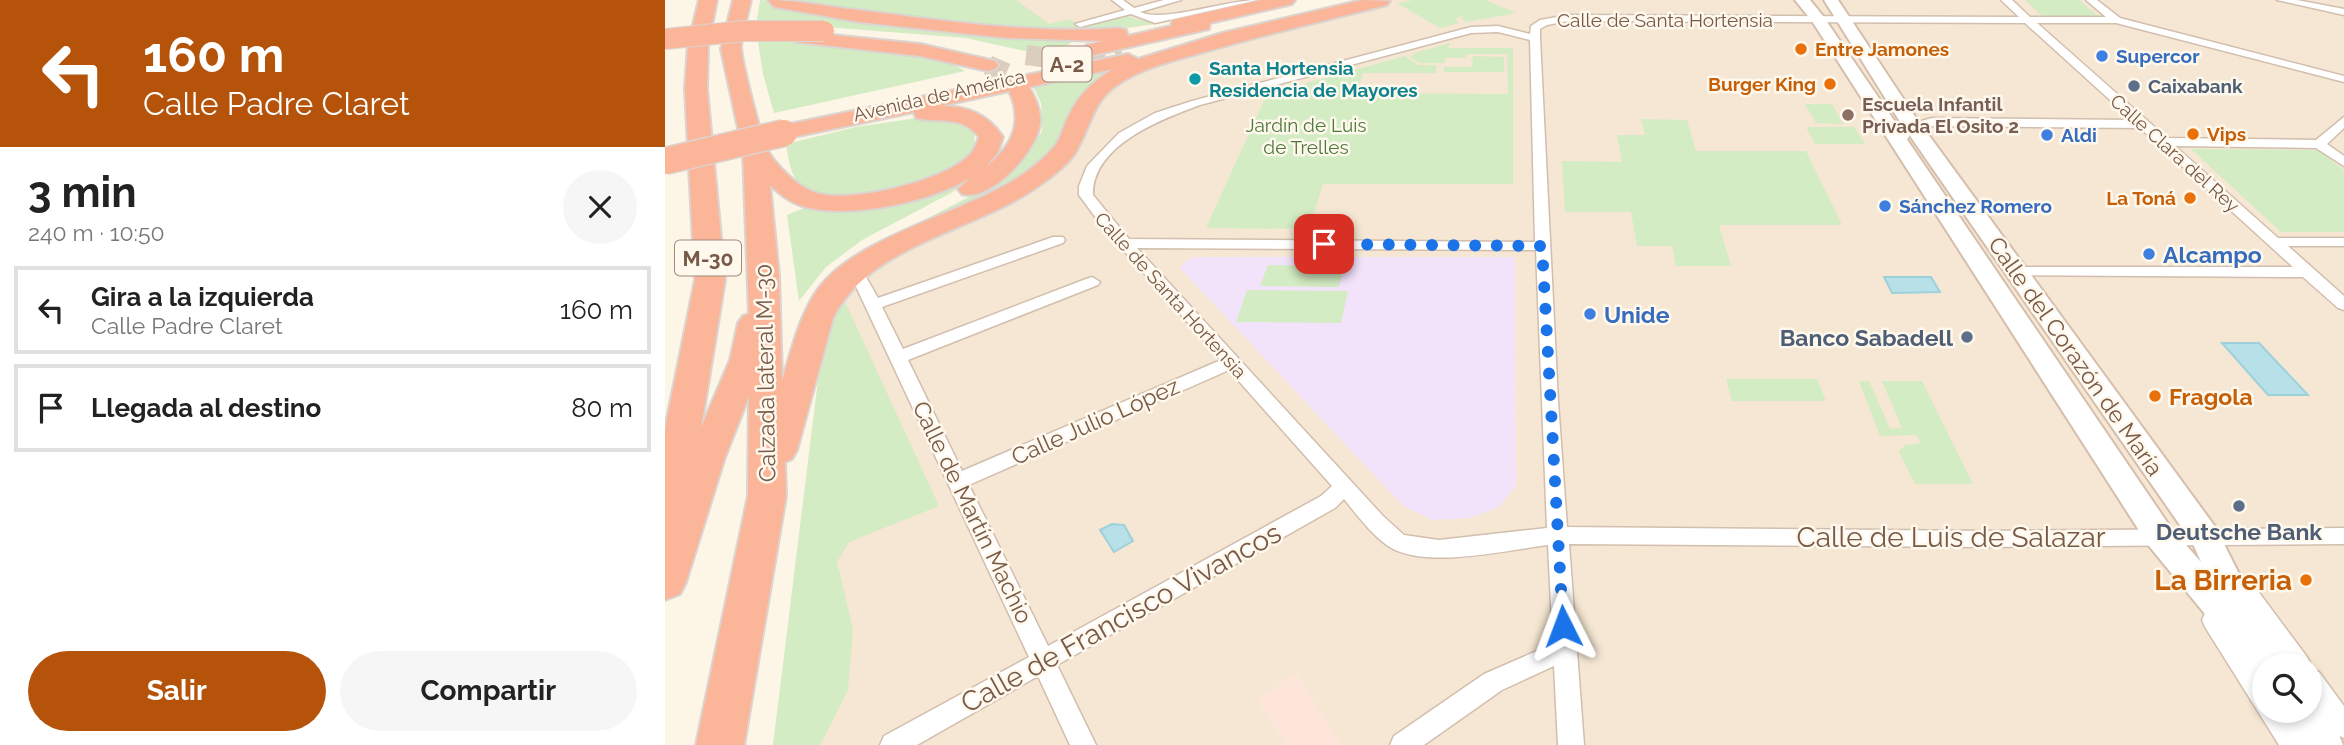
<!DOCTYPE html>
<html lang="es">
<head>
<meta charset="utf-8">
<style>
  :root { --surface:#fff; --page:#f6f6f6; --text:#222; --muted:#767676; --line:#e0e0e0; --accent:#b45309 }
  body { margin:0; font-family:Raleway,sans-serif; background:var(--page); color:var(--text); height:100vh; display:flex; flex-direction:column; font-size:26px; white-space:nowrap }
  * { box-sizing:border-box; margin:0 }
  p { font-size:23px; color:var(--muted) }
  .icon { flex:none; width:38px; height:38px; fill:none; stroke:currentColor; stroke-width:2; stroke-linecap:round; stroke-linejoin:round }
  .map { position:relative; flex:1; overflow:hidden }
  .details { display:flex; flex-direction:column; background:var(--surface); width:665px }
  .details>* { flex:none }
  .hud { background:#b45309; color:#fff; overflow:hidden }
  .controls { position:absolute; left:1587px; top:653px; display:grid; gap:14px }
  .controls a { display:grid; place-items:center; width:70px; height:70px; border-radius:50%; background:var(--surface); box-shadow:0 4px 10px #0003; font-size:35px }
  .pin { position:absolute; display:grid; place-items:center; width:60px; height:60px; color:#fff; margin:-30px; border-radius:14px; box-shadow:0 4px 10px #0006 }
  .me { position:absolute; width:77px; margin:-38px; rotate:357deg; stroke-linejoin:round; filter:drop-shadow(0 0 5px #0008) }
  .turn { display:flex; align-items:center; gap:24px; height:147px; padding:0 28px; font-size:32px }
  .turn .icon { width:91px; height:91px; stroke-width:2.5 }
  .turn b { display:block; font-size:49px; line-height:60px }
  .round { display:grid; place-items:center; flex:none; width:74px; height:74px; border-radius:37px; background:var(--page) }
  .summary { display:flex; align-items:center; justify-content:space-between; height:119px; padding:0 28px }
  h1 { font-size:42px; font-weight:700; line-height:52px }
  .primary-button { display:flex; gap:14px; margin-top:auto; padding:14px 28px }
  .primary-button a { flex:1; height:80px; border-radius:42px; background:var(--accent); color:#fff; font-size:28px; font-weight:700; line-height:80px; text-align:center }
  .primary-button a+a { background:var(--page); color:var(--text) }
  ul { padding:0; list-style:none }
  li { display:flex; align-items:center; gap:21px; height:88px; margin:0 14px 10px; padding:0 14px; border:4px solid var(--line); border-radius:0px }
  li div { flex:1 }
  li b { display:block; font-size:26px }
  li em { font-style:normal }
  main { display:flex; flex:1; min-height:0 }
  .map>svg:first-child { display:block }
</style>
</head>
<body>
<main>
<section class="details">
<div class="hud">
<div class="turn"><svg class="icon" aria-label="left" viewBox="0 0 24 24"><path d="M17 20v-9H6M10 6l-5 5 5 5"/></svg><div><b>160 m</b>Calle Padre Claret</div></div>
</div>
<div class="summary"><div><h1>3 min</h1><p>240 m · 10:50</p></div><a class="round"><svg class="icon" aria-label="close" viewBox="0 0 24 24"><path d="M6 6l12 12M18 6L6 18"/></svg></a></div>
<ul>
<li><svg class="icon" aria-label="left" viewBox="0 0 24 24"><path d="M17 20v-9H6M10 6l-5 5 5 5"/></svg><div><b>Gira a la izquierda</b><p>Calle Padre Claret</p></div><em>160 m</em></li>
<li><svg class="icon" aria-label="arrive" viewBox="0 0 24 24"><path d="M6 21V4h12l-3 4 3 4H6"/></svg><div><b>Llegada al destino</b></div><em>80 m</em></li>
</ul>
<div class="primary-button"><a>Salir</a><a>Compartir</a></div>
</section>
<div class="map">
<svg width="1679" height="745" viewBox="0 0 1679 745">
  <rect width="100%" height="100%" fill="#fdf5e5"/>
  <g fill="#f5e7d3" fill-rule="evenodd">
    <polygon points="127,0 602,0 498,23 435,32 152,6"/>
    <path d="M712 0H1679V745H108L173 302 207 267 308 218 439 93 479 67 657 19ZM1600 665H1645V710H1600Z"/>
  </g>
  <polygon fill="#fee5d9" points="631,673 677,745 621,745 592,699"/>
  <polygon fill="#f2e2fa" points="528,257 850,257 851,486 834,507 805,518 767,520 738,506 514,267"/>
  <g fill="#d3ecc3">
    <path d="M95 0C104 0 104 2 112 6 125 13 145 14 159 17L408 41 399 48 374 54 301 38 148 26H91Z"/>
    <polygon points="127,0 351,0 384,24 405,19 414,26 461,15 470,19 498,23 412,34 247,18 152,6"/>
    <polygon points="749,0 820,0 851,13 802,22 796,19 801,15 789,19 794,23 775,28 732,3"/>
    <polygon points="1360,0 1414,0 1433,16 1377,16"/>
    <polygon points="117,40 195,44 276,57 300,71 109,113 98,74 93,41"/>
    <polygon points="785,43 783,48 848,48 848,184 658,184 644,229 541,228 602,94 740,56 753,65 771,65 771,73 698,73 692,93 843,94 842,54 802,54 801,58 780,58 779,63 754,63 746,57 749,54 743,55"/>
    <polygon points="808,56 839,57 839,72 779,72 779,67 807,67"/>
    <polygon points="464,66 371,169 335,193 240,230 321,188 357,160 377,131 376,103 367,84"/>
    <polygon points="1140,104 1167,104 1178,124 1151,123"/>
    <path d="M266 116 289 119 309 130 310 147C297 160 284 171 267 179 241 191 164 205 139 188 125 177 124 161 121 144L191 127Z"/>
    <polygon points="976,119 1022,120 1031,151 1141,151 1177,225 1054,225 1066,266 1011,266 1007,246 972,246 966,212 900,212 897,161 957,162 952,135 980,135"/>
    <polygon points="1141,127 1189,127 1200,144 1150,144"/>
    <polygon points="1526,149 1653,150 1679,170 1679,232 1616,232"/>
    <polygon points="331,159 286,193 197,240 161,267 134,301 122,215 139,208 163,210 302,175"/>
    <polygon points="603,265 679,266 674,287 595,286"/>
    <polygon points="582,290 683,291 676,323 571,322"/>
    <polygon points="173,302 181,304 274,506 184,542 172,562 188,629 183,690 155,745 108,745 156,356"/>
    <polygon points="1061,379 1152,379 1161,401 1067,401"/>
    <polygon points="1194,381 1204,381 1225,429 1237,428 1217,381 1257,381 1308,484 1250,484 1234,452 1240,445 1256,443 1251,435 1215,436"/>
  </g>
  <g fill="#b8e0e8" stroke="#9ed0db" stroke-width="2">
    <polygon points="1219,277 1266,277 1275,292 1227,293"/>
    <polygon points="1557,343 1594,343 1643,395 1603,395"/>
    <polygon points="447,524 459,525 468,541 449,552 435,530"/>
  </g>
  <g fill="none" stroke-linecap="round" stroke-linejoin="round">
    <g stroke="#dccebe" stroke-width="20" stroke-dasharray="20 10" stroke-linecap="butt">
      <polyline points="361,55 408,61 457,56"/>
      <polyline points="323,65 343,74 354,89"/>
    </g>
    <defs>
      <g id="street">
        <path d="M447 0H458L469 8 499 0H516L475 12C497 23 562 0 592 0L490 23 466 14 415 27 410 24 460 10Z"/>
        <path d="M1336 0H1347L1365 17H1441L1421 0H1432L1455 18 1679 76V82L1451 23H1372L1502 138 1651 140 1679 117V128L1662 144 1679 156V166L1651 148 1510 146 1613 238H1679V246H1623L1679 296V310L1673 308 1638 277 1347 275 1344 272 1352 267H1628L1475 128 1267 126 1246 133 1238 146H1230L1229 138 1242 125 1267 118 1467 120 1360 23 903 21 882 25 875 29V38L893 401 902 527 1320 531 1679 528V544L1320 547 904 544 919 745H893L889 666 837 690 759 745H725L729 736 819 674 888 644 883 545C841 550 759 570 723 546 706 534 692 515 679 499L670 508 392 665 431 745H405L373 676 252 745H215L219 736 364 657 188 280 191 277H201L213 298 388 237H398L400 240 398 243 217 307 238 349 421 279 427 277 435 282 433 285 243 360 297 471 556 360 437 226 414 195V186L422 166 454 133 490 113 527 101 806 27 833 26 865 34 866 26 875 20 903 15 1354 17ZM833 32 865 40 870 242 464 239 428 195C427 145 497 119 535 105L806 33ZM472 248 871 250 882 528 774 540 739 535 718 516ZM564 370 667 486 656 496 383 646 304 485Z"/>
        <polygon points="1612,0 1632,0 1679,9 1679,15"/>
        <polygon points="1576,577 1584,579 1642,657 1646,665 1645,667 1620,665 1568,593 1565,586 1568,579"/>
        <polygon points="1548,610 1556,613 1600,678 1600,710 1621,710 1642,745 1614,745 1540,627 1537,620 1540,613"/>
        <polygon points="1645,669 1654,672 1679,706 1679,738 1670,734 1645,700"/>
      </g>
      <g id="secondary">
        <polygon points="1130,0 1145,0 1158,16 1506,528 1536,562 1528,544 1232,117 1159,0 1173,0 1249,115 1551,528 1599,624 1596,630 1617,654 1622,665 1600,665 1600,679 1591,676 1484,546 1147,21"/>
        <polygon points="1645,696 1673,732 1678,745 1637,745 1617,710 1645,710"/>
      </g>
      <g id="highway">
        <path d="M34 0H52L43 45 42 89 60 280 36 428 65 360 73 323 78 316 84 314 78 151 56 49 68 0H86C83 15 77 32 76 47 76 59 97 142 103 151 112 166 130 184 146 191 179 206 273 182 300 159 308 153 311 146 314 137 296 114 275 124 251 118L249 112 133 136 125 134 121 129 125 124 463 54 473 59 557 33 697 0 725 1 722 5C662 20 602 34 543 51 516 59 487 65 462 79 428 97 429 119 412 150 406 162 389 175 378 183 313 232 206 242 168 318L132 450 127 459 120 462 121 496 79 745H31L83 496 84 396 60 457 21 582 15 594 0 600V429L30 280 20 89 23 45ZM448 69C423 85 412 97 400 124 397 132 394 142 388 148 381 157 369 166 360 173 302 214 185 236 149 295 133 321 126 352 117 381L114 276 105 185C115 194 124 202 137 206 182 220 265 202 305 178L293 189 297 194C326 202 372 151 375 123 376 110 370 98 364 87ZM344 91C359 123 347 146 321 167L333 152 338 137C322 114 303 106 275 106Z"/>
        <path d="M103 0C133 0 163 7 193 10 279 21 368 34 454 28L461 30 463 36 506 26 507 20 596 0H630L627 4 545 23 544 29 429 55 422 53 419 49 422 45 438 41 342 38 194 22 115 8 109 7Z"/>
        <polygon points="138,32 255,44 330,61 333,65 330,69 323,71 255,56 131,42 128,38 131,34"/>
      </g>
    </defs>
    <use href="#street" stroke="#d2bead" stroke-width="3"/>
    <use href="#secondary" stroke="#d5beab" stroke-width="4"/>
    <use href="#highway" stroke="#dcd4d0" stroke-width="4"/>
    <use href="#street" fill="#fff" fill-rule="evenodd"/>
    <use href="#secondary" fill="#fff" fill-rule="evenodd"/>
    <use href="#highway" fill="#fbb599" fill-rule="evenodd"/>
    <defs>
      <polyline id="highway-bridge-far1" points="0,39 79,31 159,31"/>
      <polyline id="highway-bridge" points="0,161 119,133"/>
    </defs>
    <use href="#highway-bridge-far1" stroke="#dcd4d0" stroke-width="22" stroke-linecap="butt"/>
    <use href="#highway-bridge" stroke="#dcd4d0" stroke-width="29" stroke-linecap="butt"/>
    <use href="#highway-bridge-far1" stroke="#fbb599" stroke-width="20"/>
    <use href="#highway-bridge" stroke="#fbb599" stroke-width="26"/>
  </g>
  <g fill="none" stroke-linecap="round" stroke-linejoin="round">
    <polyline stroke="#1a73e8" stroke-width="12" stroke-dasharray="0 21.6" points="659,244 877,246 898,626"/>
  </g>
  <g fill="#e8710a" stroke="#fff8ed" stroke-width="2.5">
    <circle cx="1136" cy="49" r="7"/>
    <circle cx="1165" cy="84" r="7"/>
    <circle cx="1528" cy="134" r="7"/>
    <circle cx="1525" cy="198" r="7"/>
    <circle cx="1490" cy="396" r="7"/>
    <circle cx="1641" cy="580" r="7"/>
  </g>
  <g fill="#3f7fe0" stroke="#fff8ed" stroke-width="2.5">
    <circle cx="1437" cy="56" r="7"/>
    <circle cx="1382" cy="135" r="7"/>
    <circle cx="1220" cy="206" r="7"/>
    <circle cx="1484" cy="254" r="7"/>
    <circle cx="925" cy="314" r="7"/>
  </g>
  <circle fill="#0f9aa8" stroke="#fff8ed" stroke-width="2.5" cx="530" cy="79" r="7"/>
  <g fill="#5c6f8a" stroke="#fff8ed" stroke-width="2.5">
    <circle cx="1469" cy="86" r="7"/>
    <circle cx="1302" cy="337" r="7"/>
    <circle cx="1574" cy="506" r="7"/>
  </g>
  <circle fill="#8d6e63" stroke="#fff8ed" stroke-width="2.5" cx="1183" cy="115" r="7"/>
  <g text-anchor="middle" dominant-baseline="central" stroke-width="5" stroke-linejoin="round" paint-order="stroke">
    <g font-size="19" fill="#785a49" stroke="#fff8ed">
      <text x="1000" y="20">Calle de Santa Hortensia</text>
      <text transform="translate(274 95) rotate(-13)">Avenida de América</text>
      <text transform="translate(1510 153) rotate(42)">Calle Clara del Rey</text>
      <text transform="translate(506 295) rotate(48)">Calle de Santa Hortensia</text>
    </g>
    <g font-size="19" font-weight="bold" fill="#c56008" stroke="#fff8ed" text-anchor="start">
      <text x="1150" y="49">Entre Jamones</text>
      <text x="1151" y="84" text-anchor="end">Burger King</text>
      <text x="1542" y="134">Vips</text>
      <text x="1511" y="198" text-anchor="end">La Toná</text>
    </g>
    <g font-size="19" font-weight="bold" fill="#366cbe" stroke="#fff8ed" text-anchor="start">
      <text x="1451" y="56">Supercor</text>
      <text x="1396" y="135">Aldi</text>
      <text x="1234" y="206">Sánchez Romero</text>
    </g>
    <g font-size="19" font-weight="bold" fill="#0d838f" stroke="#fff8ed" text-anchor="start">
      <text x="544" y="68">Santa Hortensia<tspan x="544" dy="22">Residencia de Mayores</tspan></text>
    </g>
    <g font-size="19" font-weight="bold" fill="#4e5e75" stroke="#fff8ed" text-anchor="start">
      <text x="1483" y="86">Caixabank</text>
    </g>
    <g font-size="19" font-weight="bold" fill="#785e54" stroke="#fff8ed" text-anchor="start">
      <text x="1197" y="104">Escuela Infantil<tspan x="1197" dy="22">Privada El Osito 2</tspan></text>
    </g>
    <g font-size="19" fill="#4d793d" stroke="#fff8ed">
      <text x="641" y="125">Jardín de Luis<tspan x="641" dy="22">de Trelles</tspan></text>
    </g>
    <g fill="#fff8ed" stroke="#a0897a" stroke-width="2">
      <rect x="377.5" y="46.5" width="49" height="35" rx="5"/>
      <rect x="10" y="240.5" width="66" height="35" rx="5"/>
    </g>
    <g font-size="21" font-weight="bold" fill="#785a49">
      <text x="402" y="64">A-2</text>
      <text x="43" y="258">M-30</text>
    </g>
    <g font-size="23" font-weight="bold" fill="#366cbe" stroke="#fff8ed" text-anchor="start">
      <text x="1498" y="254">Alcampo</text>
      <text x="939" y="314">Unide</text>
    </g>
    <g font-size="23" font-weight="bold" fill="#4e5e75" stroke="#fff8ed" text-anchor="end">
      <text x="1288" y="337">Banco Sabadell</text>
      <text x="1574" y="531" text-anchor="middle">Deutsche Bank</text>
    </g>
    <g font-size="23" fill="#785a49" stroke="#fff8ed">
      <text transform="translate(1411 356) rotate(55)">Calle del Corazón de María</text>
      <text transform="translate(100 373) rotate(-91)">Calzada lateral M-30</text>
      <text transform="translate(430 421) rotate(-24)">Calle Julio López</text>
      <text transform="translate(308 512) rotate(64)">Calle de Martín Machio</text>
    </g>
    <g font-size="23" font-weight="bold" fill="#c56008" stroke="#fff8ed" text-anchor="start">
      <text x="1504" y="396">Fragola</text>
    </g>
    <g font-size="28" fill="#785a49" stroke="#fff8ed">
      <text x="1286" y="537">Calle de Luis de Salazar</text>
      <text transform="translate(456 618) rotate(-29)">Calle de Francisco Vivancos</text>
    </g>
    <g font-size="28" font-weight="bold" fill="#c56008" stroke="#fff8ed" text-anchor="end">
      <text x="1627" y="580">La Birreria</text>
    </g>
  </g>
</svg>
<div class="controls">
<a><svg class="icon" aria-label="search" viewBox="0 0 24 24"><circle cx="10" cy="10" r="6"/><path d="M15 15l6 6"/></svg></a>
</div>
<div class="pin" style="left:659px;top:244px;background:#d93025"><svg class="icon" aria-label="arrive" viewBox="0 0 24 24"><path d="M6 21V4h12l-3 4 3 4H6"/></svg></div>
<svg class="me" style="left:898px;top:626px" viewBox="-20 -20 40 40"><path d="M0-17L14 15 0 8-14 15z" fill="#1a73e8" stroke="#fff" stroke-width="4"/></svg>
</div>
</main>
</body>
</html>
